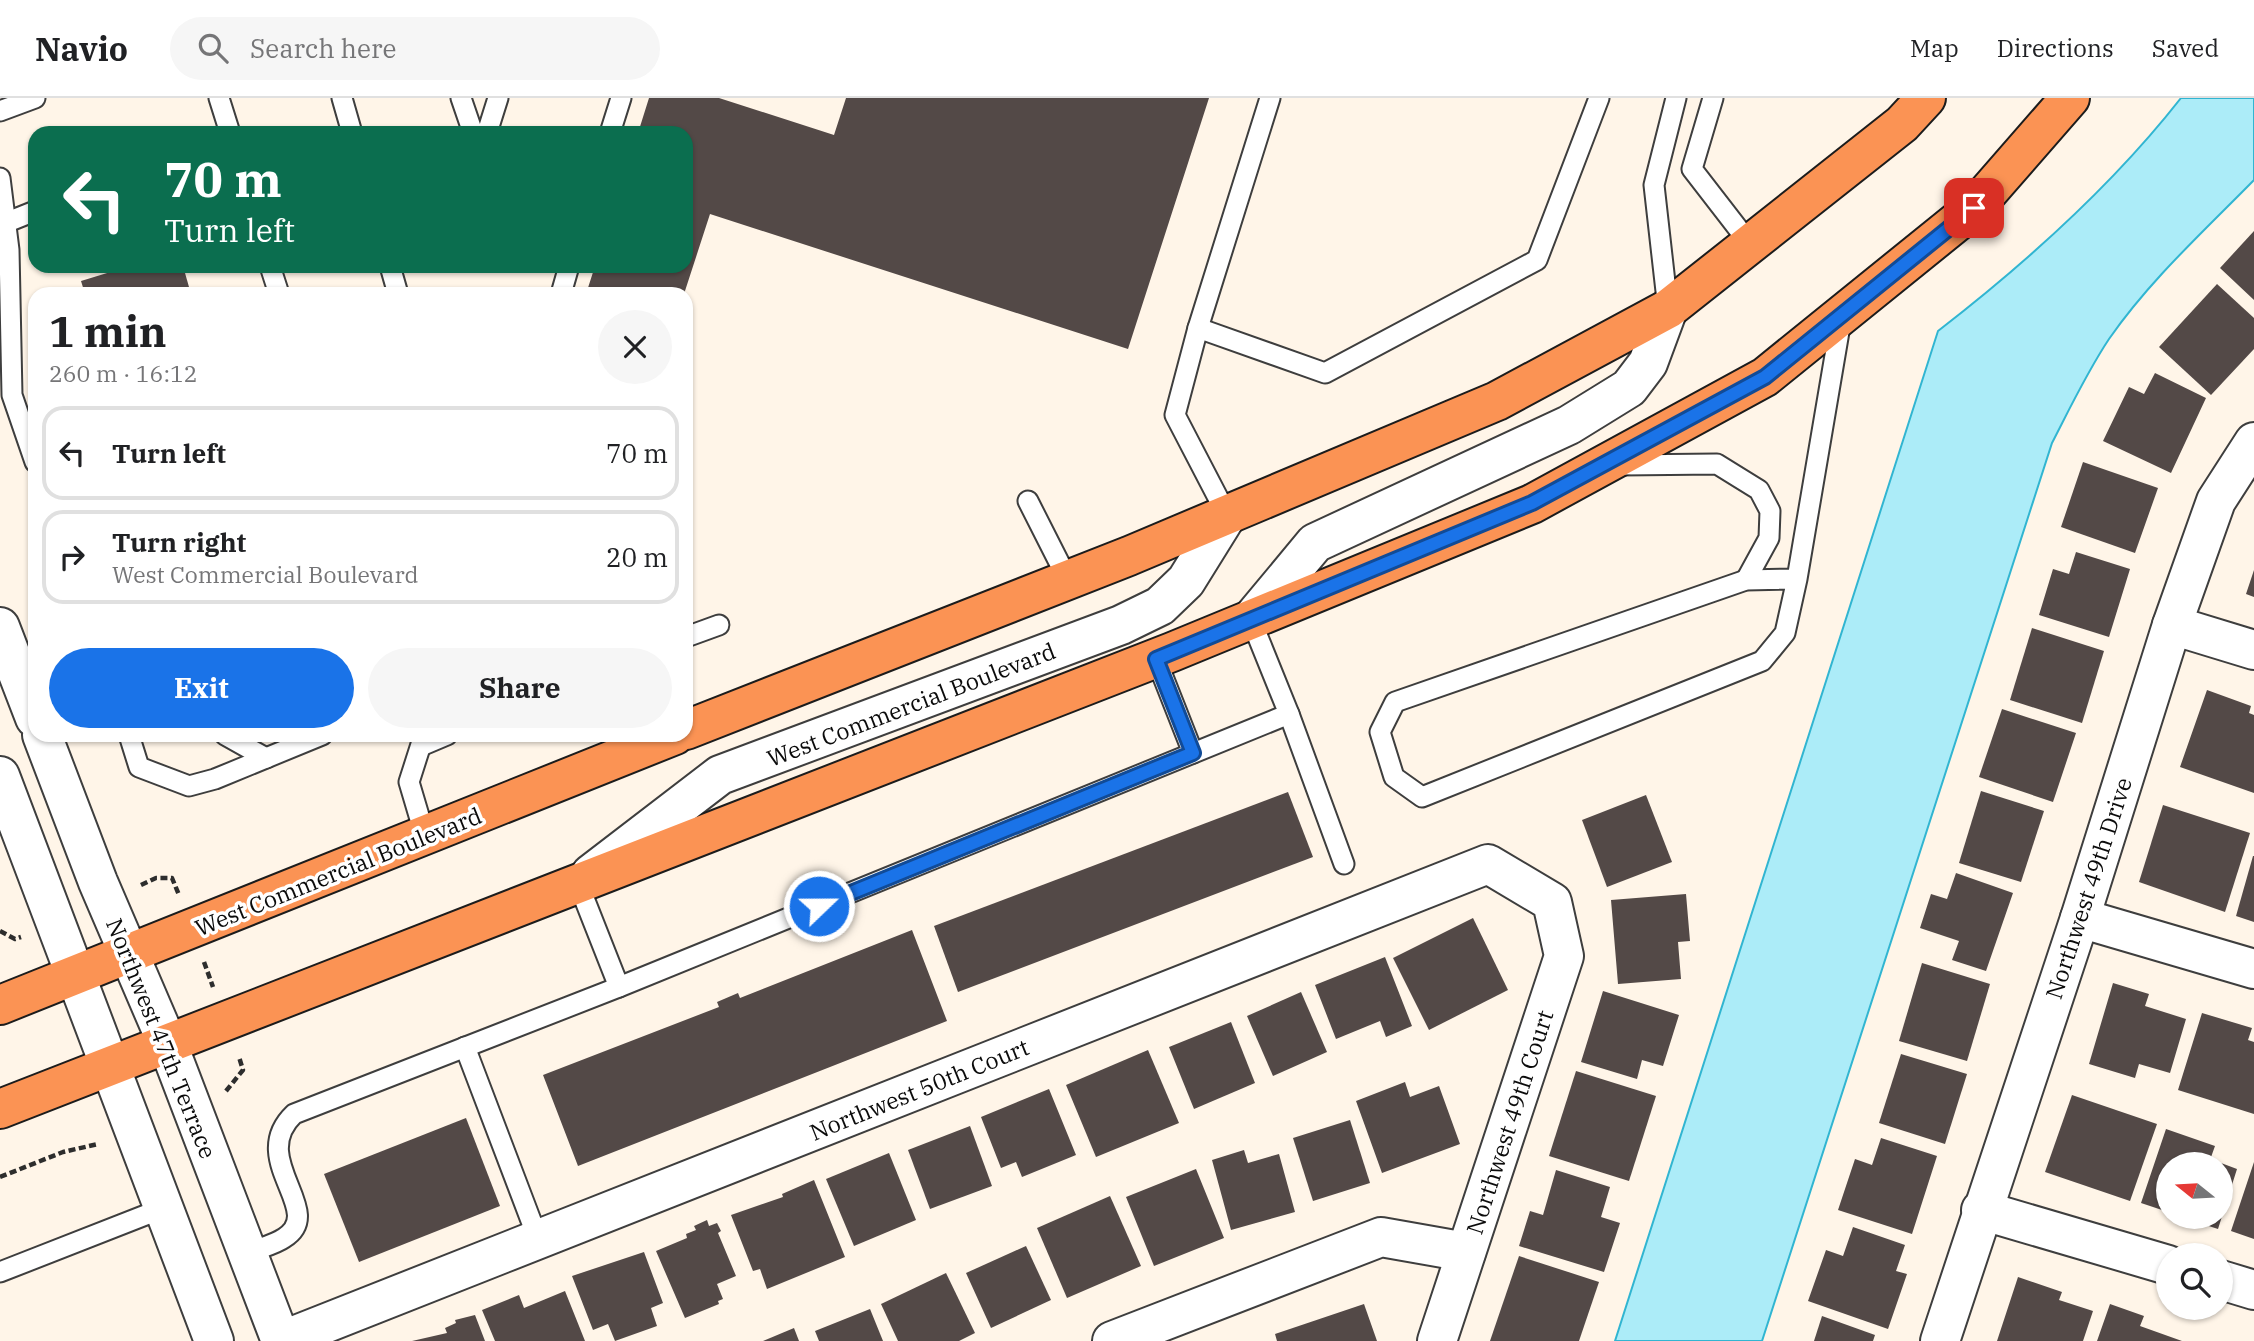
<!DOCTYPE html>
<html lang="en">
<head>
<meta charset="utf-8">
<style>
  :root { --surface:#fff; --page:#f6f6f6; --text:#202124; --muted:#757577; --line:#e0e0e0; --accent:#1a73e8 }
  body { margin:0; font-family:"IBM Plex Serif",serif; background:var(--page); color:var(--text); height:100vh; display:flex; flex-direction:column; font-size:26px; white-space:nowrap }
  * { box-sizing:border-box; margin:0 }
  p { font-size:23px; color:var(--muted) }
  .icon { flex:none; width:38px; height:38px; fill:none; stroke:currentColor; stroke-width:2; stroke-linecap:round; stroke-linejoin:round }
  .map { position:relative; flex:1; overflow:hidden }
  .panel { position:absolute; left:28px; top:189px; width:665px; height:455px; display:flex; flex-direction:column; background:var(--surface); border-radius:21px; box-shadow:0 2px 5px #0004 }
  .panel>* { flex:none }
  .top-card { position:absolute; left:28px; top:28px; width:665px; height:147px; border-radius:21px; box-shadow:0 2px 5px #0004; background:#0b6e4f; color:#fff; overflow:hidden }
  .needle { width:46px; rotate:288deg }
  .fabs { position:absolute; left:2156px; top:1054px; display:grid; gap:14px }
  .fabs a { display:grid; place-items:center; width:77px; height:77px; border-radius:50%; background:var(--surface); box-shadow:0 2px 5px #0004; font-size:35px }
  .pin { position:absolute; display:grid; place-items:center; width:60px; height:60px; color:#fff; margin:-30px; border-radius:14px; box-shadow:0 4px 10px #0006 }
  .me { position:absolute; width:77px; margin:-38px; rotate:68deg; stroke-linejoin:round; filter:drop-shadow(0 0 5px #0008) }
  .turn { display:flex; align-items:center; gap:24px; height:147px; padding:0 21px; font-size:32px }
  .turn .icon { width:91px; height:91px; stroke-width:2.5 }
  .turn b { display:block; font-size:49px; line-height:60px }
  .round { display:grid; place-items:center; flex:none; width:74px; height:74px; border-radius:37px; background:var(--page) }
  .overview { display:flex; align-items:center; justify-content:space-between; height:119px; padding:0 21px }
  h1 { font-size:42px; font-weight:700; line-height:52px }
  .button { display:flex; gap:14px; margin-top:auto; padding:14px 21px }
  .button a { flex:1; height:80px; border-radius:42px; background:var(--accent); color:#fff; font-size:28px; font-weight:700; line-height:80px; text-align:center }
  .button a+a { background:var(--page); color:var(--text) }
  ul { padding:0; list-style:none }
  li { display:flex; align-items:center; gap:21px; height:94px; margin:0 14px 10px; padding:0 7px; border:4px solid var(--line); border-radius:21px }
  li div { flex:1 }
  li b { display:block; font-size:26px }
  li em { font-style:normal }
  header { display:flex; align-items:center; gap:42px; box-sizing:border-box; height:98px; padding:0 35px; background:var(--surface); border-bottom:2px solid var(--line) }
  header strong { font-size:33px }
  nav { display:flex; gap:38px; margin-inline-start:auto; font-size:24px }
  .search { width:490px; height:63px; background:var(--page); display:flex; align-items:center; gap:18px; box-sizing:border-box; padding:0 24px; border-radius:38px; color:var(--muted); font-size:26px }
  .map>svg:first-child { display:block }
</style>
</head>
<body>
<header>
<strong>Navio</strong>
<div class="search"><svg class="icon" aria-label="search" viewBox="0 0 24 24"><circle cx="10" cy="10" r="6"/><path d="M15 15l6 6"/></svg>Search here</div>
<nav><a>Map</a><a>Directions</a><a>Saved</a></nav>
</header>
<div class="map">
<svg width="2254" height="1243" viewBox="0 0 2254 1243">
  <rect width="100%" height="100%" fill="#fff5e8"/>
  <path fill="#acecf8" stroke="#31b5d1" stroke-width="2" d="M2181 0H2254V82C2204 133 2150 182 2109 241 2087 274 2070 310 2052 345L1762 1243H1615L1938 233C2026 165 2112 88 2181 0Z"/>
  <g fill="#534947">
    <polygon points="649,0 719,0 834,37 846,0 1209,0 1128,251 710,116 684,196 586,196 595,168 686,168 686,35 638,35"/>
    <polygon points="2254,133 2254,202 2220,170"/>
    <polygon points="130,168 183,168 191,196 85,196 81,183"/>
    <polygon points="2217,186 2254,220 2254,251 2211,297 2159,249"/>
    <polygon points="2155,275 2206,300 2171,375 2103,343 2129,289 2144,296"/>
    <polygon points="2083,364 2158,390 2135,455 2061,429"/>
    <polygon points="2076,454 2130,471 2109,539 2039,517 2053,471 2069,476"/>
    <polygon points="2254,472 2254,499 2246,496"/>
    <polygon points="2032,530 2104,553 2082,625 2010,602"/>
    <polygon points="2207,592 2251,608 2249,615 2254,617 2254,695 2180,669"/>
    <polygon points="2002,611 2076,635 2053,704 1979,679"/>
    <polygon points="1981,693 2044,713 2021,784 1959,765"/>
    <polygon points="1288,694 1313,759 958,894 934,828"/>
    <polygon points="1646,697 1672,764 1607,789 1582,722"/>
    <polygon points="2163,707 2250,735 2225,814 2139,784"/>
    <polygon points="2253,758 2254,758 2254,824 2236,818"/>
    <polygon points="1956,775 2013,795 1986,873 1952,862 1959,843 1920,830 1931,796 1947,801"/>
    <polygon points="1686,796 1690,843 1678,844 1681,881 1618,886 1611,802"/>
    <polygon points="1473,820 1508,892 1429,932 1393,860"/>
    <polygon points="912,832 947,923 578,1068 543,977 719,909 717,904 738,895 740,900"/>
    <polygon points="1385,859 1412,928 1386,939 1380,923 1336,941 1315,887"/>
    <polygon points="1922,865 1990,886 1967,963 1899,943"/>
    <polygon points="2113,885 2149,896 2145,908 2186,921 2170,975 2139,966 2135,980 2089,966"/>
    <polygon points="1603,893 1679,917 1663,968 1642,962 1637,981 1581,964"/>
    <polygon points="1301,894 1327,954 1273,978 1247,918"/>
    <polygon points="2202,915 2252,930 2248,942 2254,944 2254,1016 2178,992"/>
    <polygon points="1231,924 1255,985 1194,1011 1169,949"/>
    <polygon points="1148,952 1179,1025 1096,1059 1066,987"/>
    <polygon points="1901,956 1967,976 1945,1046 1879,1025"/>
    <polygon points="1576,973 1656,998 1629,1083 1549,1058"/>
    <polygon points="1405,984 1410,999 1439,988 1460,1046 1382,1075 1356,1003"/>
    <polygon points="1049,991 1076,1057 1022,1079 1016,1064 1001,1070 981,1019"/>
    <polygon points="2072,997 2157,1026 2130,1103 2045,1074"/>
    <polygon points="466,1020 500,1108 359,1164 324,1076"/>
    <polygon points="1350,1022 1370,1085 1313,1103 1293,1040"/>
    <polygon points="970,1028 992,1088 930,1111 908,1052"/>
    <polygon points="2166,1031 2215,1048 2210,1062 2220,1065 2168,1066 2168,1114 2141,1105"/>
    <polygon points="1881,1040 1937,1058 1912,1136 1838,1112 1855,1061 1872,1067"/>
    <polygon points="1244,1052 1248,1065 1279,1056 1295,1114 1231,1132 1212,1062"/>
    <polygon points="889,1055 916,1122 854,1148 826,1081"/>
    <polygon points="2254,1064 2254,1141 2231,1133"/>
    <polygon points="2221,1065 2237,1071 2218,1131 2181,1119 2221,1118"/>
    <polygon points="1196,1071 1224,1140 1154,1168 1126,1099"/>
    <polygon points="1556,1072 1610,1089 1601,1119 1620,1125 1604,1174 1519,1148 1530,1113 1543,1117"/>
    <polygon points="814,1082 845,1159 767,1191 760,1171 753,1173 731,1117 783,1099 782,1096"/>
    <polygon points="1110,1098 1141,1168 1067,1200 1037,1130"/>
    <polygon points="707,1122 709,1128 717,1125 721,1133 718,1135 736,1178 717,1186 723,1201 718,1203 719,1206 685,1220 656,1153 687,1140 686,1136 696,1132 694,1128"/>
    <polygon points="1853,1129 1905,1147 1896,1173 1907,1176 1888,1231 1808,1203 1826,1152 1843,1158"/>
    <polygon points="1026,1148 1051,1202 991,1230 966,1175"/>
    <polygon points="644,1154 663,1205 651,1210 657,1228 615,1243 608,1226 593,1232 572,1178"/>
    <polygon points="1519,1158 1599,1184 1579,1243 1490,1243"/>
    <polygon points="946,1175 975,1235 959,1243 898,1243 881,1206"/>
    <polygon points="2018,1179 2062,1194 2059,1202 2093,1213 2083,1243 1997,1243"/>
    <polygon points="565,1193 585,1243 495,1243 482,1212 519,1197 524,1210"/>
    <polygon points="1364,1206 1377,1243 1277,1243 1275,1236"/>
    <polygon points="2110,1206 2144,1218 2140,1228 2182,1243 2097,1243"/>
    <polygon points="870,1211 883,1243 819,1243 815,1233"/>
    <polygon points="475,1217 485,1243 412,1243 447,1235 445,1230 456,1225 455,1222"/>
    <polygon points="1822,1218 1875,1237 1873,1243 1814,1243"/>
    <polygon points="794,1230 799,1243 763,1243"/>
  </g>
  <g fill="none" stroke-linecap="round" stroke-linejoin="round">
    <defs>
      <g id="service">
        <polyline points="219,0 230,35"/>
        <polyline points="342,0 352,35"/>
        <polyline points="461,0 473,35"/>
        <polyline points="1713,0 1692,71 1750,146"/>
        <polyline points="0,13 35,0"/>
        <polyline points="487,35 498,0"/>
        <polyline points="610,35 621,0"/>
        <polyline points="0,80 9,152 12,297 35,364"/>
        <polyline points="5,125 35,113"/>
        <polyline points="270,168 279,196"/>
        <polyline points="390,168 398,196"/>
        <polyline points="561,196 569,168"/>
        <polyline points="1668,211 1654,87 1676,0"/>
        <polyline points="1198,230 1325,275 1537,162 1599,0"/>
        <polyline points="1621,367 1717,366 1759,392 1770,413 1769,440 1746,482"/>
        <polyline points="1028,403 1068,482"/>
        <polyline points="1227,417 1175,317 1198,230 1270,0"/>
        <polyline points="1797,481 1746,482 1395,604 1380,634 1394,679 1422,699 1762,563 1785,535 1797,481 1841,222"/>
        <polyline points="686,539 719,527"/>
        <polyline points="1156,561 1193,655"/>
        <polyline points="1289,616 1344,766"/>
        <polyline points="129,637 139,669 189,688 215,681 322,637"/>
        <polyline points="225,637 266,660"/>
        <polyline points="424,637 409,684 425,738"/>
        <polyline points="421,648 447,637"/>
        <polyline points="578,785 619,889 1289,616 1251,522"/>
        <polyline points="465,949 538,1141"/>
        <path d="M248 1155C259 1150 274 1147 284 1140 328 1113 246 1062 294 1016L619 889"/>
        <polyline points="0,1174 161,1111"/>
      </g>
      <g id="minor">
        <polyline points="1251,522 1315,445 1569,327 1629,290 1648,265 1668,211"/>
        <polyline points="2172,527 2254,552"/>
        <polyline points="0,529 35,620"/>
        <polyline points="42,637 98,784 168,947 281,1243"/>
        <polyline points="0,678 214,1243"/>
        <polyline points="591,776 720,677 1121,527 1160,508 1186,483 1227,417"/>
        <polyline points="2080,820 2254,871"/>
        <polyline points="1981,1112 2168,1167"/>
        <polyline points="2221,1182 2254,1192"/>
        <polyline points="281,1243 1488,766 1552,804 1564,858 1437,1243"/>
        <polyline points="1112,1243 1381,1139 1466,1154"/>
        <polyline points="1940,1243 2080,820 2172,527 2216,403 2254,344"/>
      </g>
      <g id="trunk">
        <polyline points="686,632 1129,458 1497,303 1668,211 1902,26 1926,0"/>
        <polyline points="0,907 675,637"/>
        <polyline points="0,1011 1172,554 1532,406 1765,279 1974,110 2070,0"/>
      </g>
    </defs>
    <use href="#service" stroke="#3e3e3e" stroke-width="23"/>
    <use href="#minor" stroke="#3e3e3e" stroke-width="42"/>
    <use href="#trunk" stroke="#1c1c1c" stroke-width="42"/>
    <g stroke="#2d2d2d" stroke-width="4.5" stroke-dasharray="7 3.5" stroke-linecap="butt">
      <polyline points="141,787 156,780 172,780 179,797"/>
      <polyline points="0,833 15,841 21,839"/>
      <polyline points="204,864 213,889"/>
      <polyline points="226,993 243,972 239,959"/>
      <polyline points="0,1079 63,1054 98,1046"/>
    </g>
    <use href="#service" stroke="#fff" stroke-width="19"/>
    <use href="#minor" stroke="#fff" stroke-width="38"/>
    <use href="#trunk" stroke="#fb9354" stroke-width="38"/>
  </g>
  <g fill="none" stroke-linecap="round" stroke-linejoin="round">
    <defs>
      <polyline id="route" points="819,808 1193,655 1156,561 1532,405 1765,279 1974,110"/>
    </defs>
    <use href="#route" stroke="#114b97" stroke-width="18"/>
    <use href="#route" stroke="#1a73e8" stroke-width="12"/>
  </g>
  <g text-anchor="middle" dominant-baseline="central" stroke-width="7" stroke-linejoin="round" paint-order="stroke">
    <g font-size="23" fill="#0b0b0b" stroke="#fff">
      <text transform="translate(911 606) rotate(-21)">West Commercial Boulevard</text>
      <text transform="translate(338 773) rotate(-22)">West Commercial Boulevard</text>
      <text transform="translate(2088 790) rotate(-72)">Northwest 49th Drive</text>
      <text transform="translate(162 940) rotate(68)">Northwest 47th Terrace</text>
      <text transform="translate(919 991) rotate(-22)">Northwest 50th Court</text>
      <text transform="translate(1509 1024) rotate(-72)">Northwest 49th Court</text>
    </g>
  </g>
</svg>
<div class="fabs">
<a><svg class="needle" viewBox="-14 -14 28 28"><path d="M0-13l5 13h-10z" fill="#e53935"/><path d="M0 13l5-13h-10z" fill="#757577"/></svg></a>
<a><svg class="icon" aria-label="search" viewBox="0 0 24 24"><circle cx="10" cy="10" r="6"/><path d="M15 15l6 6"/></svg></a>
</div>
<div class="pin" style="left:1974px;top:110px;background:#d93025"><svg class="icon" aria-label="arrive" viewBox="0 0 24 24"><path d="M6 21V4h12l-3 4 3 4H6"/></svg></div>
<svg class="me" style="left:819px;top:808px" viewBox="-20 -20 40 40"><circle r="17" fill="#1a73e8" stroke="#fff" stroke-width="3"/><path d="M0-11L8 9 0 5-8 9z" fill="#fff"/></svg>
<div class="top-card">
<div class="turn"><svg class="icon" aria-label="left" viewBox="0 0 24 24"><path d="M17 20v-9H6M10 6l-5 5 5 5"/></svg><div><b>70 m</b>Turn left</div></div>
</div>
<section class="panel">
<div class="overview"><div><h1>1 min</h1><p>260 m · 16:12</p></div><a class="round"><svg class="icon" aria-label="close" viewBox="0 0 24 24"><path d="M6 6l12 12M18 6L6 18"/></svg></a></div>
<ul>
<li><svg class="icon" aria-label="left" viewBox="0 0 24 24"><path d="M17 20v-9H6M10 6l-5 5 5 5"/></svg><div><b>Turn left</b></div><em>70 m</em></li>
<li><svg class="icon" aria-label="right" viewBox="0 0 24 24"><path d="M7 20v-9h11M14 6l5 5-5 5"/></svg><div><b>Turn right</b><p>West Commercial Boulevard</p></div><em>20 m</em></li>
</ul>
<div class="button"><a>Exit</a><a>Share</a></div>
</section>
</div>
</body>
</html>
